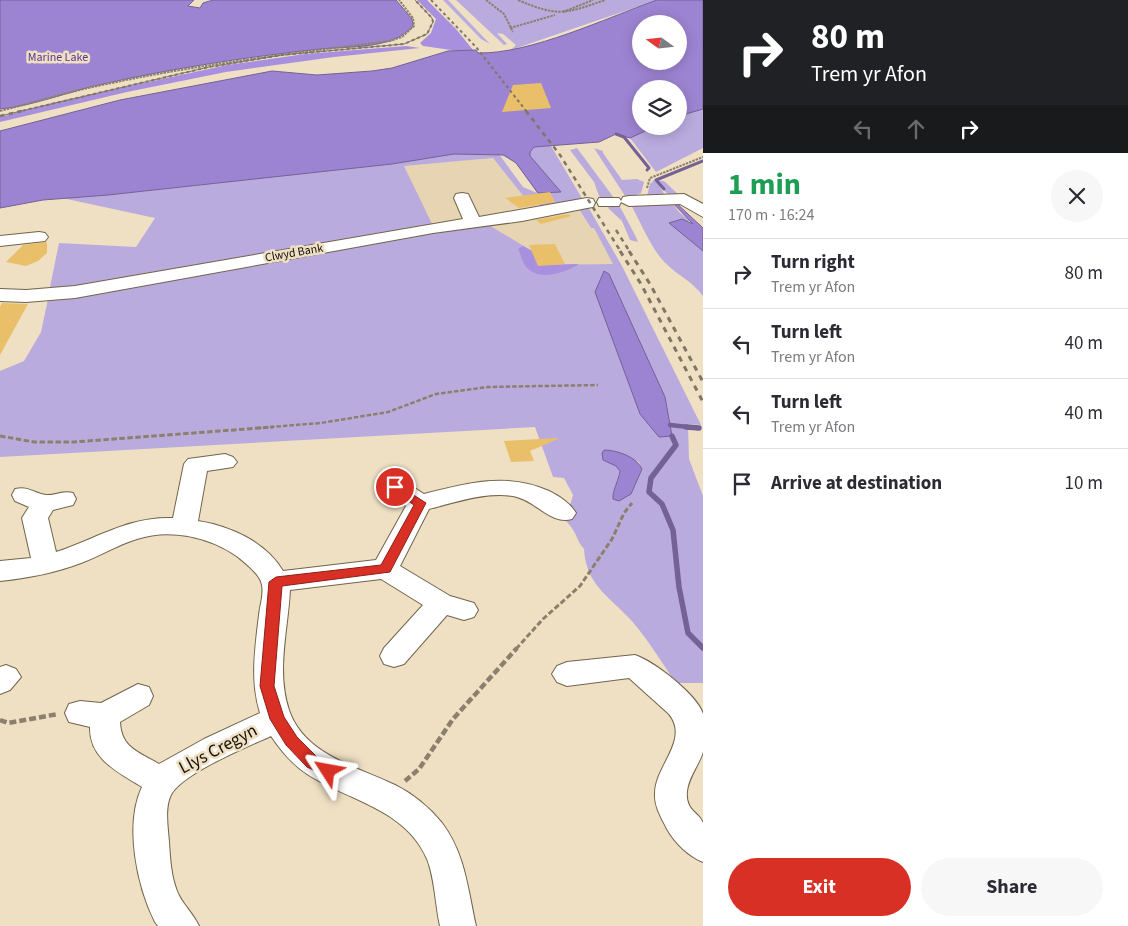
<!DOCTYPE html>
<html lang="en">
<head>
<meta charset="utf-8">
<style>
  :root { --surface:#fff; --page:#f7f7f7; --text:#2b2b33; --muted:#7c7c81; --line:#e1e1e2; --accent:#d93025 }
  body { margin:0; font-family:"Source Sans 3",sans-serif; background:var(--page); color:var(--text); height:100vh; display:flex; flex-direction:column; font-size:19px; white-space:nowrap }
  * { box-sizing:border-box; margin:0 }
  p { font-size:16px; color:var(--muted) }
  .icon { flex:none; width:28px; height:28px; fill:none; stroke:currentColor; stroke-width:2; stroke-linecap:round; stroke-linejoin:round }
  .map { position:relative; flex:1; overflow:hidden }
  .details { display:flex; flex-direction:column; background:var(--surface); width:425px }
  .details>* { flex:none }
  .top-card { background:#202124; color:#fff; overflow:hidden }
  .needle { width:32px; rotate:285deg }
  .buttons { position:absolute; left:632px; top:15px; display:grid; gap:10px }
  .buttons a { display:grid; place-items:center; width:55px; height:55px; border-radius:50%; background:var(--surface); box-shadow:0 2px 12px #0003; font-size:25px }
  .pin { position:absolute; display:grid; place-items:center; width:42px; height:42px; color:#fff; margin:-21px; border:2px solid #fff; border-radius:50%; box-shadow:0 1px 5px #0007 }
  .me { position:absolute; width:55px; margin:-28px; rotate:304deg; stroke-linejoin:round; filter:drop-shadow(0 0 4px #0008) }
  .turn { display:flex; align-items:center; gap:18px; height:105px; padding:0 25px; font-size:22px }
  .turn .icon { width:65px; height:65px; stroke-width:2.5 }
  .turn b { display:block; font-size:35px; line-height:42px }
  .lanes { display:flex; align-items:center; height:48px; padding:0 25px; background:#0003; justify-content:center; gap:25px; direction:ltr }
  .lanes .off { opacity:.35 }
  .round { display:grid; place-items:center; flex:none; width:52px; height:52px; border-radius:26px; background:var(--page) }
  .overview { display:flex; align-items:center; justify-content:space-between; height:85px; padding:0 25px }
  h1 { font-size:30px; font-weight:700; line-height:38px; color:#1e9e55 }
  .button { display:flex; gap:10px; margin-top:auto; padding:10px 25px }
  .button a { flex:1; height:58px; border-radius:30px; background:var(--accent); color:#fff; font-size:20px; font-weight:700; line-height:58px; text-align:center }
  .button a+a { background:var(--page); color:var(--text) }
  ul { padding:0; list-style:none }
  li { display:flex; align-items:center; gap:15px; height:70px; padding:0 25px; border-top:1px solid var(--line) }
  li div { flex:1 }
  li b { display:block; font-size:19px }
  li em { font-style:normal }
  main { display:flex; flex:1; min-height:0 }
  .map>svg:first-child { display:block }
</style>
</head>
<body>
<main>
<div class="map">
<svg width="703" height="926" viewBox="0 0 703 926">
  <rect width="100%" height="100%" fill="#efe0c4"/>
  <polygon fill="#e6d4b2" points="493,158 524,197 579,209 591,228 594,227 614,264 538,266 433,228 403,166"/>
  <g fill="#baabdf" fill-rule="evenodd">
    <polygon points="443,0 448,0 490,44 481,39"/>
    <polygon points="456,0 657,0 511,50 516,45 503,34 497,33 507,44 504,45"/>
    <polygon points="703,91 703,148 656,172 630,138 616,134 641,126 679,126 679,100"/>
    <path d="M548 141 583 200 543 209 531 196 524 197 493 158 404 166 433 226 49 292 59 243 136 247 155 218 62 198 43 200 0 194ZM499 154 516 163 537 193 523 187Z"/>
    <polygon points="577,148 614,198 613,200 604,200 599,196 594,182 570,150"/>
    <polygon points="594,148 603,151 603,153 622,180 637,179 644,182 641,193 627,199"/>
    <polygon points="654,180 664,181 680,196 671,197 660,187 666,197 647,196 650,184"/>
    <path d="M670 200 679 212 694 224 689 221 670 223 703 251V296C692 280 672 273 660 257 648 241 640 221 630 203Z"/>
    <path d="M607 204H618C621 208 638 240 638 242L630 240 622 221 609 209Z"/>
    <path d="M587 205 622 266 701 425 688 424 689 459 703 496V683H676C663 665 651 644 636 626 614 599 586 588 584 549 576 540 577 532 566 521L573 495 564 478 553 477 535 427 0 457V371L24 361 41 332 48 299 487 224 532 251 538 265 613 264 594 228H591L579 209ZM610 450 639 462 642 469 631 494 618 484 620 471Z"/>
  </g>
  <g fill="#a990df">
    <polygon points="417,0 427,0 456,29 473,50 458,51 423,46 420,43 431,33 436,19"/>
    <polygon points="406,46 420,48 334,57 226,72 127,92 0,122 0,117 56,102 227,65 305,54"/>
    <path d="M523 246 532 251 538 265 579 264C564 273 540 282 526 267 522 262 521 254 518 249Z"/>
  </g>
  <g fill="#9d84d2" stroke="#746195" fill-rule="evenodd">
    <path d="M0 0H194L188 6 200 8 203 3 213 0H396L412 19 413 26C392 50 349 46 320 49 247 57 174 68 103 84 69 91 34 106 0 109Z"/>
    <path d="M657 0H703V109L679 116V89H641V126H656L630 138 616 134 599 142 534 147 530 152V156L561 192 538 193 516 163 504 155 454 154 392 164 108 195 43 200 0 208V131L120 100 272 71 317 75 372 71 392 68 448 51 476 50 478 53C531 54 606 18 657 0ZM641 24H679V61H641Z"/>
    <polygon points="670,200 673,200 703,228 703,251 669,223 682,219 693,224"/>
    <polygon points="604,271 609,274 665,397 672,436 659,437 640,414 595,292"/>
    <path d="M604 450C617 450 637 457 642 469L631 494 619 501 613 499C612 491 619 480 620 471L616 466 603 460 602 453Z"/>
  </g>
  <g fill="none" stroke-linecap="round" stroke-linejoin="round">
    <g stroke="#746195" stroke-width="3">
      <polyline points="616,134 624,137 649,168 647,170"/>
      <polyline points="664,189 656,180 703,161"/>
    </g>
    <polyline stroke="#746195" stroke-width="4.5" points="670,425 698,428"/>
    <g stroke="#746195" stroke-width="5.5">
      <polyline points="686,427 699,428"/>
      <polyline points="672,436 676,445 651,478 649,492 662,504 673,530 679,587 688,633 703,648"/>
    </g>
  </g>
  <g fill="#e9bf6a">
    <polygon points="541,83 551,108 502,112 513,85"/>
    <polygon points="550,192 555,202 519,208 505,198"/>
    <polygon points="568,214 571,216 541,224 536,220"/>
    <polygon points="47,242 47,253 38,261 26,266 6,262 23,245"/>
    <polygon points="555,244 565,264 538,266 529,245"/>
    <polygon points="2,303 28,304 0,355 0,307"/>
    <polygon points="557,438 558,439 530,451 534,461 511,462 504,441"/>
  </g>
  <g fill="none" stroke-linecap="round" stroke-linejoin="round">
    <defs>
      <g id="minor">
        <polygon points="462,193 468,194 479,217 587,198 593,199 595,203 593,207 587,208 522,221 433,233 75,298 26,302 0,301 0,289 26,290 75,286 463,219 454,198 456,194"/>
        <polygon points="684,194 703,204 703,217 680,204 629,206 621,202 619,206 599,206 597,202 599,198 619,198 621,201 623,197 629,196"/>
        <polygon points="39,232 45,233 48,237 45,241 0,246 0,236"/>
        <path d="M225 454 233 457 237 462 233 467 207 471 198 521C230 526 266 542 283 571L376 560 406 506 386 493 383 487 386 481C401 477 411 486 424 494 466 483 507 472 549 491 559 496 570 503 576 513L572 519C550 525 536 500 513 496 485 492 456 502 429 509L400 566 450 596 474 603 478 610 474 617 464 620 447 615 404 664 394 667 384 664 380 656 384 648 423 605 381 579 290 590C288 630 276 671 289 710 304 755 358 767 395 785 413 794 429 807 442 823 465 853 468 890 476 926H440C435 904 435 879 427 859 405 808 348 801 307 774 292 764 281 751 271 736 247 747 186 772 172 793 164 806 168 828 169 842 170 858 171 876 177 891 182 904 193 913 199 926H158L155 922C137 886 124 825 142 787 118 772 89 759 90 727L69 722 65 713 69 704 80 701 101 703 138 684 149 687 153 696 149 705 120 722C121 748 139 752 159 764L204 739 260 713C250 681 255 648 259 615 260 605 264 595 262 585 260 574 246 564 238 557 210 537 170 528 137 539 117 545 100 556 81 563 55 573 28 578 0 581V561L31 558 22 518 29 507 15 501 12 495 15 489C29 486 33 493 46 495 55 496 62 490 73 493L76 499 73 505 53 510 48 518 56 552C96 539 129 516 173 518L184 464 188 459Z"/>
        <path d="M635 655C653 661 697 694 703 714 703 722 703 743 703 752 699 765 689 776 687 791 685 811 699 812 703 823 703 831 703 853 703 862 688 856 675 843 667 829 661 817 654 806 655 793 655 766 690 740 669 714L629 678 567 686 557 682 552 674 557 666 567 662Z"/>
        <polygon points="6,665 16,669 21,677 10,690 0,694 0,667"/>
      </g>
    </defs>
    <use href="#minor" stroke="#71644b" stroke-width="2"/>
    <g stroke="#8b806d" stroke-width="2" stroke-dasharray="2.5 1" stroke-linecap="butt">
      <polyline points="486,0 504,14 513,32"/>
      <path d="M518 0C558 17 565 14 605 0"/>
      <polyline points="563,12 593,0"/>
      <polyline points="510,28 555,15"/>
      <path d="M0 111C36 102 71 91 107 84 200 64 296 53 390 41L402 37 414 26 413 18 399 0"/>
      <polyline points="647,188 650,178 703,157"/>
    </g>
    <polyline stroke="#8b806d" stroke-width="2.5" stroke-dasharray="4.5 2" stroke-linecap="butt" points="257,428 321,423 388,412 436,394 488,387 598,385"/>
    <g stroke="#8b806d" stroke-width="3" stroke-dasharray="5.5 2.5" stroke-linecap="butt">
      <polyline points="0,436 34,442 74,442 273,427"/>
      <polyline points="516,649 543,619 580,586 612,539 624,513 632,503"/>
    </g>
    <g stroke="#8b806d" stroke-width="4.5" stroke-dasharray="7 3" stroke-linecap="butt">
      <polyline points="0,720 8,723 58,714"/>
      <polyline points="405,781 419,769 453,719 517,648"/>
    </g>
    <use href="#minor" fill="#fff" fill-rule="evenodd"/>
    <polyline stroke="#7f7663" stroke-width="1" points="0,116 209,67 282,55 404,44 427,34 433,22 432,18 415,0"/>
    <g stroke="#7f7663" stroke-width="2" stroke-dasharray="3 3" stroke-linecap="butt">
      <polyline points="431,0 476,47 527,112"/>
      <polyline points="17,112 209,67 282,55 404,44 427,34 433,22 432,18 415,0"/>
    </g>
    <g stroke="#7f7663" stroke-width="2.5" stroke-dasharray="4.5 4.5" stroke-linecap="butt">
      <polyline points="526,111 560,155 621,252"/>
      <polyline points="0,116 22,111"/>
      <polyline points="616,230 630,252"/>
    </g>
    <g stroke="#7f7663" stroke-width="3" stroke-dasharray="5.5 5.5" stroke-linecap="butt">
      <polyline points="620,251 641,284 703,402"/>
      <polyline points="629,251 650,284 703,382"/>
    </g>
  </g>
  <polygon fill="#d93025" stroke="#8d1f18" points="395,483 426,503 390,572 282,586 274,686 284,717 297,737 318,758 333,766 335,771 333,775 328,777 307,767 286,745 270,719 260,686 269,582 276,577 381,565 414,505 391,489 389,487"/>
  <g text-anchor="middle" dominant-baseline="central" stroke-width="5" stroke-linejoin="round" paint-order="stroke">
    <g font-size="12" fill="#5a3792" stroke="#efe0c4">
      <text x="58" y="57">Marine Lake</text>
    </g>
    <g font-size="12" fill="#140f06" stroke="#efe0c4">
      <text transform="translate(294 253) rotate(-10)">Clwyd Bank</text>
    </g>
    <g font-size="18" fill="#140f06" stroke="#efe0c4">
      <text transform="translate(218 749) rotate(-28)">Llys Cregyn</text>
    </g>
  </g>
</svg>
<div class="buttons">
<a><svg class="needle" viewBox="-14 -14 28 28"><path d="M0-13l5 13h-10z" fill="#e53935"/><path d="M0 13l5-13h-10z" fill="#7c7c81"/></svg></a>
<a><svg class="icon" aria-label="layers" viewBox="0 0 24 24"><path d="M12 4l9 5-9 5-9-5zM3 14l9 5 9-5"/></svg></a>
</div>
<div class="pin" style="left:395px;top:487px;background:#d93025"><svg class="icon" aria-label="arrive" viewBox="0 0 24 24"><path d="M6 21V4h12l-3 4 3 4H6"/></svg></div>
<svg class="me" style="left:328px;top:771px" viewBox="-20 -20 40 40"><path d="M0-17L14 15 0 8-14 15z" fill="#d93025" stroke="#fff" stroke-width="4"/></svg>
</div>
<section class="details">
<div class="top-card">
<div class="turn"><svg class="icon" aria-label="right" viewBox="0 0 24 24"><path d="M7 20v-9h11M14 6l5 5-5 5"/></svg><div><b>80 m</b>Trem yr Afon</div></div>
<div class="lanes"><svg class="icon off" aria-label="left" viewBox="0 0 24 24"><path d="M17 20v-9H6M10 6l-5 5 5 5"/></svg><svg class="icon off" aria-label="ahead" viewBox="0 0 24 24"><path d="M12 20V5M6 11l6-6 6 6"/></svg><svg class="icon" aria-label="right" viewBox="0 0 24 24"><path d="M7 20v-9h11M14 6l5 5-5 5"/></svg></div>
</div>
<div class="overview"><div><h1>1 min</h1><p>170 m · 16:24</p></div><a class="round"><svg class="icon" aria-label="close" viewBox="0 0 24 24"><path d="M6 6l12 12M18 6L6 18"/></svg></a></div>
<ul>
<li><svg class="icon" aria-label="right" viewBox="0 0 24 24"><path d="M7 20v-9h11M14 6l5 5-5 5"/></svg><div><b>Turn right</b><p>Trem yr Afon</p></div><em>80 m</em></li>
<li><svg class="icon" aria-label="left" viewBox="0 0 24 24"><path d="M17 20v-9H6M10 6l-5 5 5 5"/></svg><div><b>Turn left</b><p>Trem yr Afon</p></div><em>40 m</em></li>
<li><svg class="icon" aria-label="left" viewBox="0 0 24 24"><path d="M17 20v-9H6M10 6l-5 5 5 5"/></svg><div><b>Turn left</b><p>Trem yr Afon</p></div><em>40 m</em></li>
<li><svg class="icon" aria-label="arrive" viewBox="0 0 24 24"><path d="M6 21V4h12l-3 4 3 4H6"/></svg><div><b>Arrive at destination</b></div><em>10 m</em></li>
</ul>
<div class="button"><a>Exit</a><a>Share</a></div>
</section>
</main>
</body>
</html>
